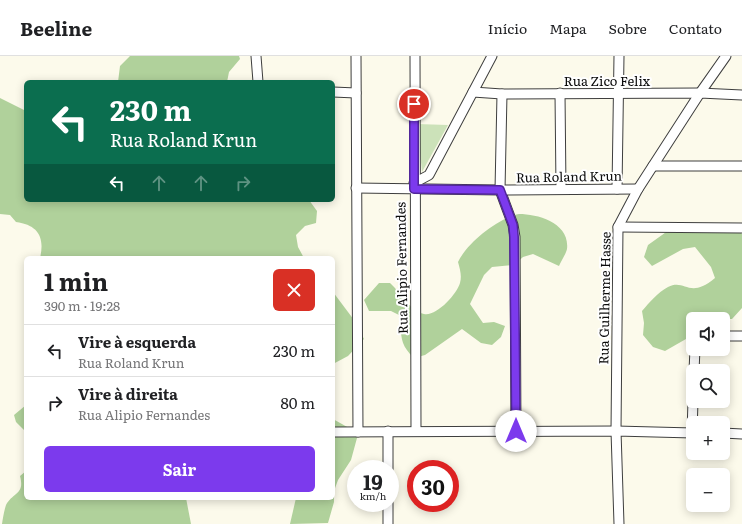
<!DOCTYPE html>
<html lang="pt">
<head>
<meta charset="utf-8">
<style>
  :root { --surface:#fff; --page:#f6f6f6; --text:#202124; --muted:#757577; --line:#e0e0e0; --accent:#7c3aed }
  body { margin:0; font-family:Literata,serif; background:var(--page); color:var(--text); height:100vh; display:flex; flex-direction:column; font-size:15px; white-space:nowrap }
  * { box-sizing:border-box; margin:0 }
  p { font-size:13px; color:var(--muted) }
  .icon { flex:none; width:22px; height:22px; fill:none; stroke:currentColor; stroke-width:2; stroke-linecap:round; stroke-linejoin:round }
  .map { position:relative; flex:1; overflow:hidden }
  .details { position:absolute; left:24px; top:200px; width:311px; height:244px; display:flex; flex-direction:column; background:var(--surface); border-radius:6px; box-shadow:0 2px 10px #0003 }
  .details>* { flex:none }
  .banner { position:absolute; left:24px; top:24px; width:311px; height:122px; border-radius:6px; box-shadow:0 2px 10px #0003; background:#0b6e4f; color:#fff; overflow:hidden }
  .fabs { position:absolute; left:686px; top:256px; display:grid; gap:8px }
  .fabs a { display:grid; place-items:center; width:44px; height:44px; border-radius:6px; background:var(--surface); box-shadow:0 2px 10px #0003; font-size:20px }
  .speed { position:absolute; left:347px; top:404px; display:flex; gap:8px; font-size:20px; font-weight:700; text-align:center }
  .speed>* { display:grid; place-content:center; width:52px; height:52px; border-radius:50%; background:var(--surface); box-shadow:0 2px 10px #0003; line-height:1 }
  .speed small { font-size:10px; font-weight:400 }
  .speed .limit { border:6px solid #d22; background:#fff; color:#111 }
  .pin { position:absolute; display:grid; place-items:center; width:34px; height:34px; color:#fff; margin:-17px; border:2px solid #fff; border-radius:50%; box-shadow:0 1px 4px #0007 }
  .me { position:absolute; width:44px; margin:-22px; rotate:0deg; stroke-linejoin:round; filter:drop-shadow(0 0 3px #0008) }
  .turn { display:flex; align-items:center; gap:14px; height:84px; padding:0 20px; font-size:18px }
  .turn .icon { width:52px; height:52px; stroke-width:2.5 }
  .turn b { display:block; font-size:28px; line-height:34px }
  .lanes { display:flex; align-items:center; height:38px; padding:0 20px; background:#0003; justify-content:center; gap:20px; direction:ltr }
  .lanes .off { opacity:.35 }
  .round { display:grid; place-items:center; flex:none; width:42px; height:42px; border-radius:6px; background:var(--page) }
  .headline { display:flex; align-items:center; justify-content:space-between; height:68px; padding:0 20px }
  h1 { font-size:24px; font-weight:700; line-height:30px }
  .action { display:flex; gap:8px; margin-top:auto; padding:8px 20px }
  .action a { flex:1; height:46px; border-radius:6px; background:var(--accent); color:#fff; font-size:16px; font-weight:700; line-height:46px; text-align:center }
  ul { padding:0; list-style:none }
  li { display:flex; align-items:center; gap:12px; height:52px; padding:0 20px; border-top:1px solid var(--line) }
  li div { flex:1 }
  li b { display:block; font-size:15px }
  li em { font-style:normal }
  header { display:flex; align-items:center; gap:24px; box-sizing:border-box; height:56px; padding:0 20px; background:var(--surface); border-bottom:1px solid var(--line) }
  header strong { font-size:19px }
  nav { display:flex; gap:22px; margin-inline-start:auto; font-size:14px }
  .map>svg:first-child { display:block }
</style>
</head>
<body>
<header>
<strong>Beeline</strong>
<nav><a>Início</a><a>Mapa</a><a>Sobre</a><a>Contato</a></nav>
</header>
<div class="map">
<svg width="742" height="468" viewBox="0 0 742 468">
  <rect width="100%" height="100%" fill="#fcfaeb"/>
  <polygon fill="#cce2b9" points="417,68 448,69 422,116"/>
  <g fill="#b0d19b">
    <polygon points="130,0 239,0 240,3 229,16 227,26 118,26 120,10"/>
    <path d="M0 42 26 55V144H309L317 155 316 167 305 170 296 179 298 191 304 202H40C45 181 38 169 16 166L10 159 0 158Z"/>
    <path d="M519 158C538 158 570 167 567 193 566 198 561 205 559 210L533 198 523 201 514 209 492 211 484 219 470 248 483 267 494 266 505 270 501 281 492 289 481 287 462 273 425 299 414 302C399 288 401 279 401 260L391 255H369L364 244 379 227H390C401 237 410 255 424 258 436 261 457 238 460 227 462 220 460 213 458 206 467 187 498 162 519 158Z"/>
    <path d="M733 170 742 178V252L732 263H693V279L665 295 653 291 643 279 644 267 642 255C649 247 658 236 668 231 685 222 689 244 715 222L711 211 695 191 683 193 652 210 644 201 648 189 669 174Z"/>
    <polygon points="333,236 354,264 364,283 348,300 333,308"/>
    <polygon points="26,349 26,383 25,375 16,366 14,359"/>
    <polygon points="333,363 349,372 357,382 351,404 338,424 334,435 334,446 328,467 290,468 296,442 333,442"/>
    <path d="M26 415V442H186L191 468H2C3 462 4 455 6 449 13 436 25 439 20 420Z"/>
  </g>
  <g fill="none" stroke-linecap="round" stroke-linejoin="round">
    <defs>
      <g id="minor">
        <polyline points="256,0 258,26"/>
        <polyline points="356,0 358,376"/>
        <polyline points="415,0 416,375"/>
        <polyline points="333,36 356,37"/>
        <polyline points="473,36 502,38 700,37 742,39"/>
        <polyline points="560,37 561,133"/>
        <polyline points="502,38 500,134 513,169 515,181 516,375"/>
        <polyline points="653,110 742,110"/>
        <polyline points="414,127 429,119 492,0"/>
        <polyline points="356,132 500,134 638,133"/>
        <polyline points="617,133 619,0"/>
        <polyline points="618,171 742,172"/>
        <polyline points="723,280 742,280"/>
        <polyline points="694,315 695,293"/>
        <polyline points="388,375 388,413"/>
        <polyline points="333,376 616,375 693,377"/>
        <polyline points="692,377 693,345"/>
        <polyline points="723,377 742,378"/>
        <polyline points="388,447 388,468"/>
        <polyline points="619,468 616,375 618,171 638,133 700,37 726,0"/>
      </g>
    </defs>
    <use href="#minor" stroke="#3e3e3e" stroke-width="11"/>
    <use href="#minor" stroke="#fff" stroke-width="9"/>
  </g>
  <g fill="none" stroke-linecap="round" stroke-linejoin="round">
    <defs>
      <polyline id="route" points="414,48 414,133 500,134 513,169 514,181 516,375"/>
    </defs>
    <use href="#route" stroke="#51269a" stroke-width="10"/>
    <use href="#route" stroke="#7c3aed" stroke-width="7"/>
  </g>
  <g text-anchor="middle" dominant-baseline="central" stroke-width="4" stroke-linejoin="round" paint-order="stroke">
    <g font-size="13" fill="#0b0b0b" stroke="#fff">
      <text x="607" y="24">Rua Zico Felix</text>
      <text transform="translate(569 120) rotate(-1)">Rua Roland Krun</text>
      <text transform="translate(401 212) rotate(-91)">Rua Alipio Fernandes</text>
      <text transform="translate(604 242) rotate(-89)">Rua Guilherme Hasse</text>
    </g>
  </g>
</svg>
<div class="fabs">
<a><svg class="icon" aria-label="sound" viewBox="0 0 24 24"><path d="M4 9h4l5-4v14l-5-4H4zM17 9q2 3 0 6"/></svg></a>
<a><svg class="icon" aria-label="search" viewBox="0 0 24 24"><circle cx="10" cy="10" r="6"/><path d="M15 15l6 6"/></svg></a>
<a>+</a>
<a>−</a>
</div>
<div class="speed"><div>19<small>km/h</small></div><div class="limit">30</div></div>
<div class="pin" style="left:414px;top:48px;background:#d93025"><svg class="icon" aria-label="arrive" viewBox="0 0 24 24"><path d="M6 21V4h12l-3 4 3 4H6"/></svg></div>
<svg class="me" style="left:516px;top:375px" viewBox="-20 -20 40 40"><circle r="19" fill="#fff"/><path d="M0-13L10 11 0 6-10 11z" fill="#7c3aed"/></svg>
<div class="banner">
<div class="turn"><svg class="icon" aria-label="left" viewBox="0 0 24 24"><path d="M17 20v-9H6M10 6l-5 5 5 5"/></svg><div><b>230 m</b>Rua Roland Krun</div></div>
<div class="lanes"><svg class="icon" aria-label="left" viewBox="0 0 24 24"><path d="M17 20v-9H6M10 6l-5 5 5 5"/></svg><svg class="icon off" aria-label="ahead" viewBox="0 0 24 24"><path d="M12 20V5M6 11l6-6 6 6"/></svg><svg class="icon off" aria-label="ahead" viewBox="0 0 24 24"><path d="M12 20V5M6 11l6-6 6 6"/></svg><svg class="icon off" aria-label="right" viewBox="0 0 24 24"><path d="M7 20v-9h11M14 6l5 5-5 5"/></svg></div>
</div>
<section class="details">
<div class="headline"><div><h1>1 min</h1><p>390 m · 19:28</p></div><a class="round" style="background:#d93025;color:#fff"><svg class="icon" aria-label="close" viewBox="0 0 24 24"><path d="M6 6l12 12M18 6L6 18"/></svg></a></div>
<ul>
<li><svg class="icon" aria-label="left" viewBox="0 0 24 24"><path d="M17 20v-9H6M10 6l-5 5 5 5"/></svg><div><b>Vire à esquerda</b><p>Rua Roland Krun</p></div><em>230 m</em></li>
<li><svg class="icon" aria-label="right" viewBox="0 0 24 24"><path d="M7 20v-9h11M14 6l5 5-5 5"/></svg><div><b>Vire à direita</b><p>Rua Alipio Fernandes</p></div><em>80 m</em></li>
</ul>
<div class="action"><a>Sair</a></div>
</section>
</div>
</body>
</html>
